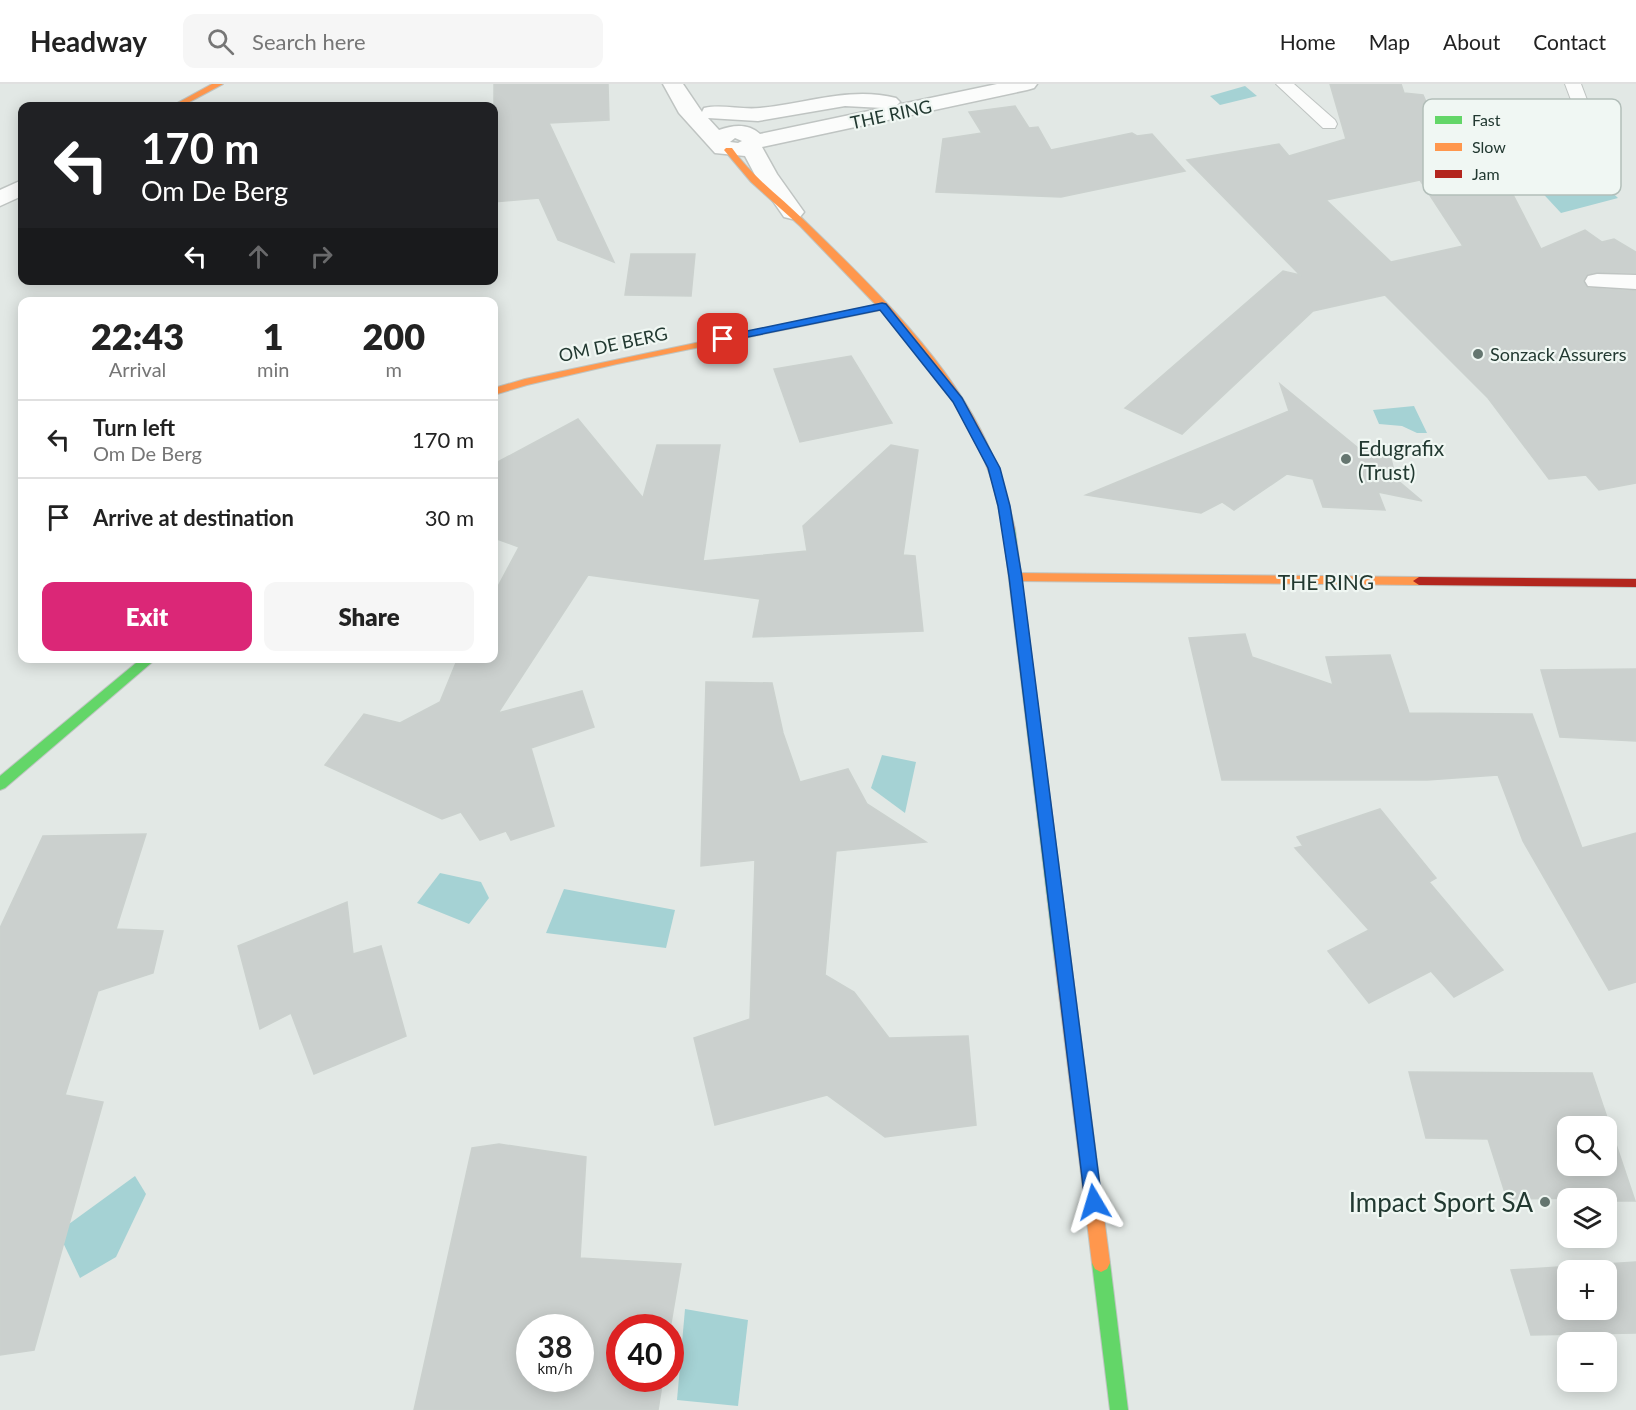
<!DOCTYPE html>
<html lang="en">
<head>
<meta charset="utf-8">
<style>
  :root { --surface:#fff; --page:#f6f6f6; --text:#222; --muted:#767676; --line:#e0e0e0; --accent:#db2777 }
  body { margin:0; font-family:Lato,sans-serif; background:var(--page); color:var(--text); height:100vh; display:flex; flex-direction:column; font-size:22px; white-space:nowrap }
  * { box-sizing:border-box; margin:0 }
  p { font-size:20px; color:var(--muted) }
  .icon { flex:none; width:33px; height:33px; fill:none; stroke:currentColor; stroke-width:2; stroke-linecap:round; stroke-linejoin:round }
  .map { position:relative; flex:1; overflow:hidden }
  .side { position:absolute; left:18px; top:213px; width:480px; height:366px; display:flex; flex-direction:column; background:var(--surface); border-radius:12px; box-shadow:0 3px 15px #0003 }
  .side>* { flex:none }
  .guide { position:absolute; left:18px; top:18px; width:480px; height:183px; border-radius:12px; box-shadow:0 3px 15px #0003; background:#202124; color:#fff; overflow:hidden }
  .tools { position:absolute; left:1557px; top:1032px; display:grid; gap:12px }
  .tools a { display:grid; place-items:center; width:60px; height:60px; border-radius:12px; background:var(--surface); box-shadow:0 3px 15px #0003; font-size:30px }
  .speed { position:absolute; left:516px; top:1230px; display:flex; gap:12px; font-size:30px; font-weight:700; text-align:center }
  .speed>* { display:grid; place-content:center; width:78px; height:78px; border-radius:50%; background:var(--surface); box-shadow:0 3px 15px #0003; line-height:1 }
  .speed small { font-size:15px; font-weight:400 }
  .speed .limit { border:9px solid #d22; background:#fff; color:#111 }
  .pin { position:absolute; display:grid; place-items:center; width:51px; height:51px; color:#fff; margin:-26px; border-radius:12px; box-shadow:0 3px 9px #0006 }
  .me { position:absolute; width:66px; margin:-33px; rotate:353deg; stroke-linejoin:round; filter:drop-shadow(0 0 4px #0008) }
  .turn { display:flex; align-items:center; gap:21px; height:126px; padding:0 24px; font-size:27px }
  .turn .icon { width:78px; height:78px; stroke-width:2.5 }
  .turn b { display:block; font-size:42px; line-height:51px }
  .lanes { display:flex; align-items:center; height:57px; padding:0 24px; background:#0003; justify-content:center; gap:30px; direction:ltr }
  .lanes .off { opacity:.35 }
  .eta { display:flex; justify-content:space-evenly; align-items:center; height:102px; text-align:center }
  .eta b { font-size:36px; font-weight:800; line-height:42px }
  .cta { display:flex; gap:12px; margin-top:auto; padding:12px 24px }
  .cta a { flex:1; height:69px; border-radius:12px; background:var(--accent); color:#fff; font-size:24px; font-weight:800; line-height:69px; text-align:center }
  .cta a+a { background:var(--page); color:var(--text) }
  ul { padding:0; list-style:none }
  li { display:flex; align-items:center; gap:18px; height:78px; padding:0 24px; border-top:2px solid var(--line) }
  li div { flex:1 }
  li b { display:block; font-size:22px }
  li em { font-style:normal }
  header { display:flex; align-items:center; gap:36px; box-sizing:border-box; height:84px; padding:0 30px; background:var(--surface); border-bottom:2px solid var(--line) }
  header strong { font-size:28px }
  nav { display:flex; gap:33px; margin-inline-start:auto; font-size:21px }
  .search { width:420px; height:54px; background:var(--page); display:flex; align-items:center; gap:15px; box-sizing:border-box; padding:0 21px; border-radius:12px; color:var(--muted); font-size:22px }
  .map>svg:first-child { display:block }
</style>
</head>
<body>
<header>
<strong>Headway</strong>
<div class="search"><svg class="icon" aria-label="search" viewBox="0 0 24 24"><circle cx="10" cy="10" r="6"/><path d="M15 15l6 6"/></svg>Search here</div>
<nav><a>Home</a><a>Map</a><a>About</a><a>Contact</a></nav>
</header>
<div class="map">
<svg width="1636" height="1326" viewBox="0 0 1636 1326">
  <rect width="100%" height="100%" fill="#e2e8e5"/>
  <g fill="#a5d2d4">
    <polygon points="1245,2 1257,12 1220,21 1210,12"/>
    <polygon points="1535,101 1606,103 1618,114 1561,129"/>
    <polygon points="1414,322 1427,349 1417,349 1402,342 1379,340 1373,326"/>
    <polygon points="882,671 916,678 905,729 871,704"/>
    <polygon points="440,789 481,798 489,814 469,840 417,819"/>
    <polygon points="564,805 675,826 666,864 546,849"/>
    <polygon points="135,1092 146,1110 116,1173 80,1194 58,1148"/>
    <polygon points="685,1225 748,1236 738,1322 677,1316"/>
  </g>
  <g fill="#cbd0ce" stroke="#cbd1ce" stroke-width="1.5" fill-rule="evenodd">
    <polygon points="494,0 608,0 609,36 549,39 614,178 558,156 539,114 494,118"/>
    <path d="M1330 0H1401L1404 9 1423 11 1430 27 1445 29 1452 45 1481 49 1541 165 1585 146 1602 158 1614 155 1636 168V189L1597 188 1588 190 1583 196 1588 204 1636 207V399L1599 406 1586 391 1549 395 1488 314 1385 211 1313 227 1182 350 1125 324 1283 187 1300 191 1187 76 1279 60 1289 72 1346 55ZM1420 96 1463 162 1391 178 1326 116Z"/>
    <polygon points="1015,22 1029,44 1038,43 1051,66 1132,49 1137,52 1152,50 1185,87 1061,113 936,108 943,55 982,49 969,28"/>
    <polygon points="631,170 695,170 691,212 625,211"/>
    <polygon points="851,272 892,339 800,358 774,285"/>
    <polygon points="1280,300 1363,368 1382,364 1386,371 1390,371 1396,395 1422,417 1378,408 1385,426 1323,423 1313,395 1287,390 1234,426 1222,418 1201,429 1086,411 1289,327"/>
    <polygon points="578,335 643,414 657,361 720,361 703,477 807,467 803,442 891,361 918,366 903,471 915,472 923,547 753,553 760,515 588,491 498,629 582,607 594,643 531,664 554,742 511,756 506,747 480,756 461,728 442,735 325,681 364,630 400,639 440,618 458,574 494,574 494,510 519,463 494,454 494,380"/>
    <polygon points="1245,550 1252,573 1333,601 1326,573 1390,571 1409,629 1532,630 1582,764 1636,749 1636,898 1609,906 1523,757 1498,691 1427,696 1222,696 1189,554"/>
    <polygon points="1636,585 1636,657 1560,653 1541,586"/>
    <polygon points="706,598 772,599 783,649 800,698 848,685 867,720 926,758 836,767 825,891 854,908 889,954 968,952 976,1041 885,1053 827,1011 715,1041 694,954 750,935 755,776 701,782"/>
    <polygon points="1380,725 1436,794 1429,798 1503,886 1454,913 1431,887 1369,919 1328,867 1369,846 1295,764 1303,762 1297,753"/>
    <polygon points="146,750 116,845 163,847 153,889 98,907 65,1011 103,1018 34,1266 0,1271 0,844 43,752"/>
    <polygon points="347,818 353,870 381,862 406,952 314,990 291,929 260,945 238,862"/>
    <path d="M1409 988 1592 989 1635 1117H1606V1114L1507 1115 1488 1055 1426 1054ZM1568 1042H1606V1082H1568Z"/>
    <path d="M499 1060 586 1073 580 1174 681 1180 670 1245 620 1244V1294H663L658 1326H414L472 1064ZM530 1244H580V1294H530Z"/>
    <path d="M1636 1178V1249L1531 1251 1511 1186ZM1568 1186H1606V1226H1568Z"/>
  </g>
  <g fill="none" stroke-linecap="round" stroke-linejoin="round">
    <defs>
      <g id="lane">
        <polygon points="1276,0 1294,0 1335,36 1337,40 1335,44 1323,44"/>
        <polygon points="1565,0 1581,0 1595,37 1608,62 1606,66 1594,66 1592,62 1579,37"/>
      </g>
      <g id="street">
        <path d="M663 0H683L702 28 704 24C722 20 741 26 760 24 805 20 850 2 896 14L900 18 897 21 997 0H1037L1034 4 1027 6 762 63 777 90 804 128 800 133 792 135 784 133 755 91 745 72 715 69 679 29ZM845 22 883 24 760 50C748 39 733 41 719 46L708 34 758 37ZM735 54 742 57 738 59 730 58Z"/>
        <polygon points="22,96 22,112 0,122 0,106"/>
        <polygon points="1597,190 1636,191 1636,205 1588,202 1585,197 1588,192"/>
      </g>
      <g id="fast">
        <polygon points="1009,441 1015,445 1070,870 1067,875 1062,877 1057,875 1054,870 1003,445"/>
        <polygon points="142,574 157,574 5,704 0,706 0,692"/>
        <polygon points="1101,1170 1107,1173 1110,1179 1128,1326 1110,1326 1092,1179 1095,1173"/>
      </g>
      <g id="slow">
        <polygon points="212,0 223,0 182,22 172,22"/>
        <path d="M726 64H732C752 93 781 113 806 138 870 200 950 277 987 359 1000 387 1008 415 1015 445L1013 448H1005L1003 445C1000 430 997 415 993 400 972 334 927 277 881 226L617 280 527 301 494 311V304L525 295 876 221 800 142 751 98 724 66Z"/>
        <polygon points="1015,489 1419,493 1425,497 1419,501 1015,497 1009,493"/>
        <polygon points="1062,863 1067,865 1070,870 1110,1179 1107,1185 1101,1188 1095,1185 1092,1179 1054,870 1057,865"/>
      </g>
      <polygon id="jam" points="1419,493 1636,495 1636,503 1419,501 1413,497"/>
    </defs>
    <use href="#lane" stroke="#bfc4c2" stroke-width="2"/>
    <use href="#street" stroke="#bfc4c2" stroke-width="3"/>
    <use href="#fast" stroke="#bfc5c2" stroke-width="2"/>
    <use href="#slow" stroke="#bfc5c2" stroke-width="2"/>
    <use href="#jam" stroke="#bfc5c2" stroke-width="2"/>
    <use href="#lane" fill="#fbfcfb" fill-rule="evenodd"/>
    <use href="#street" fill="#fbfcfb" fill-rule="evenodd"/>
    <use href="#fast" fill="#63d668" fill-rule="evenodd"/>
    <use href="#slow" fill="#ff974d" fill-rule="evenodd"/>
    <use href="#jam" fill="#b3261e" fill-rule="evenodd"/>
  </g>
  <polygon fill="#1a73e8" stroke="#114b97" stroke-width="1.5" points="882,219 886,220 962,314 1000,384 1010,422 1022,493 1102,1118 1100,1124 1094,1127 1087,1124 1085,1118 1009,493 998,422 988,384 953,318 880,226 723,258 717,255 723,252"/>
  <g fill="#657670" stroke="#f0f7f3" stroke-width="2">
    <circle cx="1478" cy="270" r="6"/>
    <circle cx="1346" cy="375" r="6"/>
    <circle cx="1545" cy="1118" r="6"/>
  </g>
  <g text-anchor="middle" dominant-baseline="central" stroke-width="4.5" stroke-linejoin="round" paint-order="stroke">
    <g font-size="18" fill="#223931" stroke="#f0f7f3">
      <text transform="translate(891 30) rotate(-12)">THE RING</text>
      <text transform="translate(613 260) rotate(-12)">OM DE BERG</text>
    </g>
    <g font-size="18" fill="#223931" stroke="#f0f7f3" text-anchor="start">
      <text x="1490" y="270">Sonzack Assurers</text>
    </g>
    <g font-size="21" fill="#223931" stroke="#f0f7f3" text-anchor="start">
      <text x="1358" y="363">Edugrafix<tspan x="1358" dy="24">(Trust)</tspan></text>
    </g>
    <g font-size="21" fill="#223931" stroke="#f0f7f3">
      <text x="1326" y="497">THE RING</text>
    </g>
    <g font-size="26" fill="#223931" stroke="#f0f7f3" text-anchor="end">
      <text x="1533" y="1118">Impact Sport SA</text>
    </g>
  </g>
  <rect x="1423" y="15" width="198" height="96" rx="9" fill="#f0f7f3" stroke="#b2beb9" stroke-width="1.5"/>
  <rect x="1435" y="32" width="27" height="8" fill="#63d668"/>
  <rect x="1435" y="59" width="27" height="8" fill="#ff974d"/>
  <rect x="1435" y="86" width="27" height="8" fill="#b3261e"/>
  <g font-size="16" fill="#223931">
    <text x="1472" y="42">Fast</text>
    <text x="1472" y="69">Slow</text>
    <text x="1472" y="96">Jam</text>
  </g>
</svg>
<div class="tools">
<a><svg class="icon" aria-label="search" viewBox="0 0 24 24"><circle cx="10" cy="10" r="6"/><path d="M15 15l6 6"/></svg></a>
<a><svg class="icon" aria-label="layers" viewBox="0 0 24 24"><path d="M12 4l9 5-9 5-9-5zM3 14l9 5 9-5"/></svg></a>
<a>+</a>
<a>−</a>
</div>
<div class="speed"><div>38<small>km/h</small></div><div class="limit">40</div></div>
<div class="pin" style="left:723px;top:255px;background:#d93025"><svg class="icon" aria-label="arrive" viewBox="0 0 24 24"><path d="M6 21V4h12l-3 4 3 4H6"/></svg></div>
<svg class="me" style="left:1094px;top:1118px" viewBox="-20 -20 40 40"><path d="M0-17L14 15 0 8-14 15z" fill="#1a73e8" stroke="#fff" stroke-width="4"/></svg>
<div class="guide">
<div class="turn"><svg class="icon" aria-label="left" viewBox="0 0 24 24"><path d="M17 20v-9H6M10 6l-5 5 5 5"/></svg><div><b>170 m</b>Om De Berg</div></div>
<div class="lanes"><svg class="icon" aria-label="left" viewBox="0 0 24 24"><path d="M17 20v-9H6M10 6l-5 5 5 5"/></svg><svg class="icon off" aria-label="ahead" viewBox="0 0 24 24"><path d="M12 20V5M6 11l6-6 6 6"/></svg><svg class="icon off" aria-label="right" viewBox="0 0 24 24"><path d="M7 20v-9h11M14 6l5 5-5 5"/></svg></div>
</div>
<section class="side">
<div class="eta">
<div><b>22:43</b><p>Arrival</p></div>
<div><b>1</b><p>min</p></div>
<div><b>200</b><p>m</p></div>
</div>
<ul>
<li><svg class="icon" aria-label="left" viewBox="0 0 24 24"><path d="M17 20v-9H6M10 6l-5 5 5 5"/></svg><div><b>Turn left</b><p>Om De Berg</p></div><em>170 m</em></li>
<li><svg class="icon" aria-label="arrive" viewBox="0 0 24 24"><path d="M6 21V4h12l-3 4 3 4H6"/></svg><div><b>Arrive at destination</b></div><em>30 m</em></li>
</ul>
<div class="cta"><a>Exit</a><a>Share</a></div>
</section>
</div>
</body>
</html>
